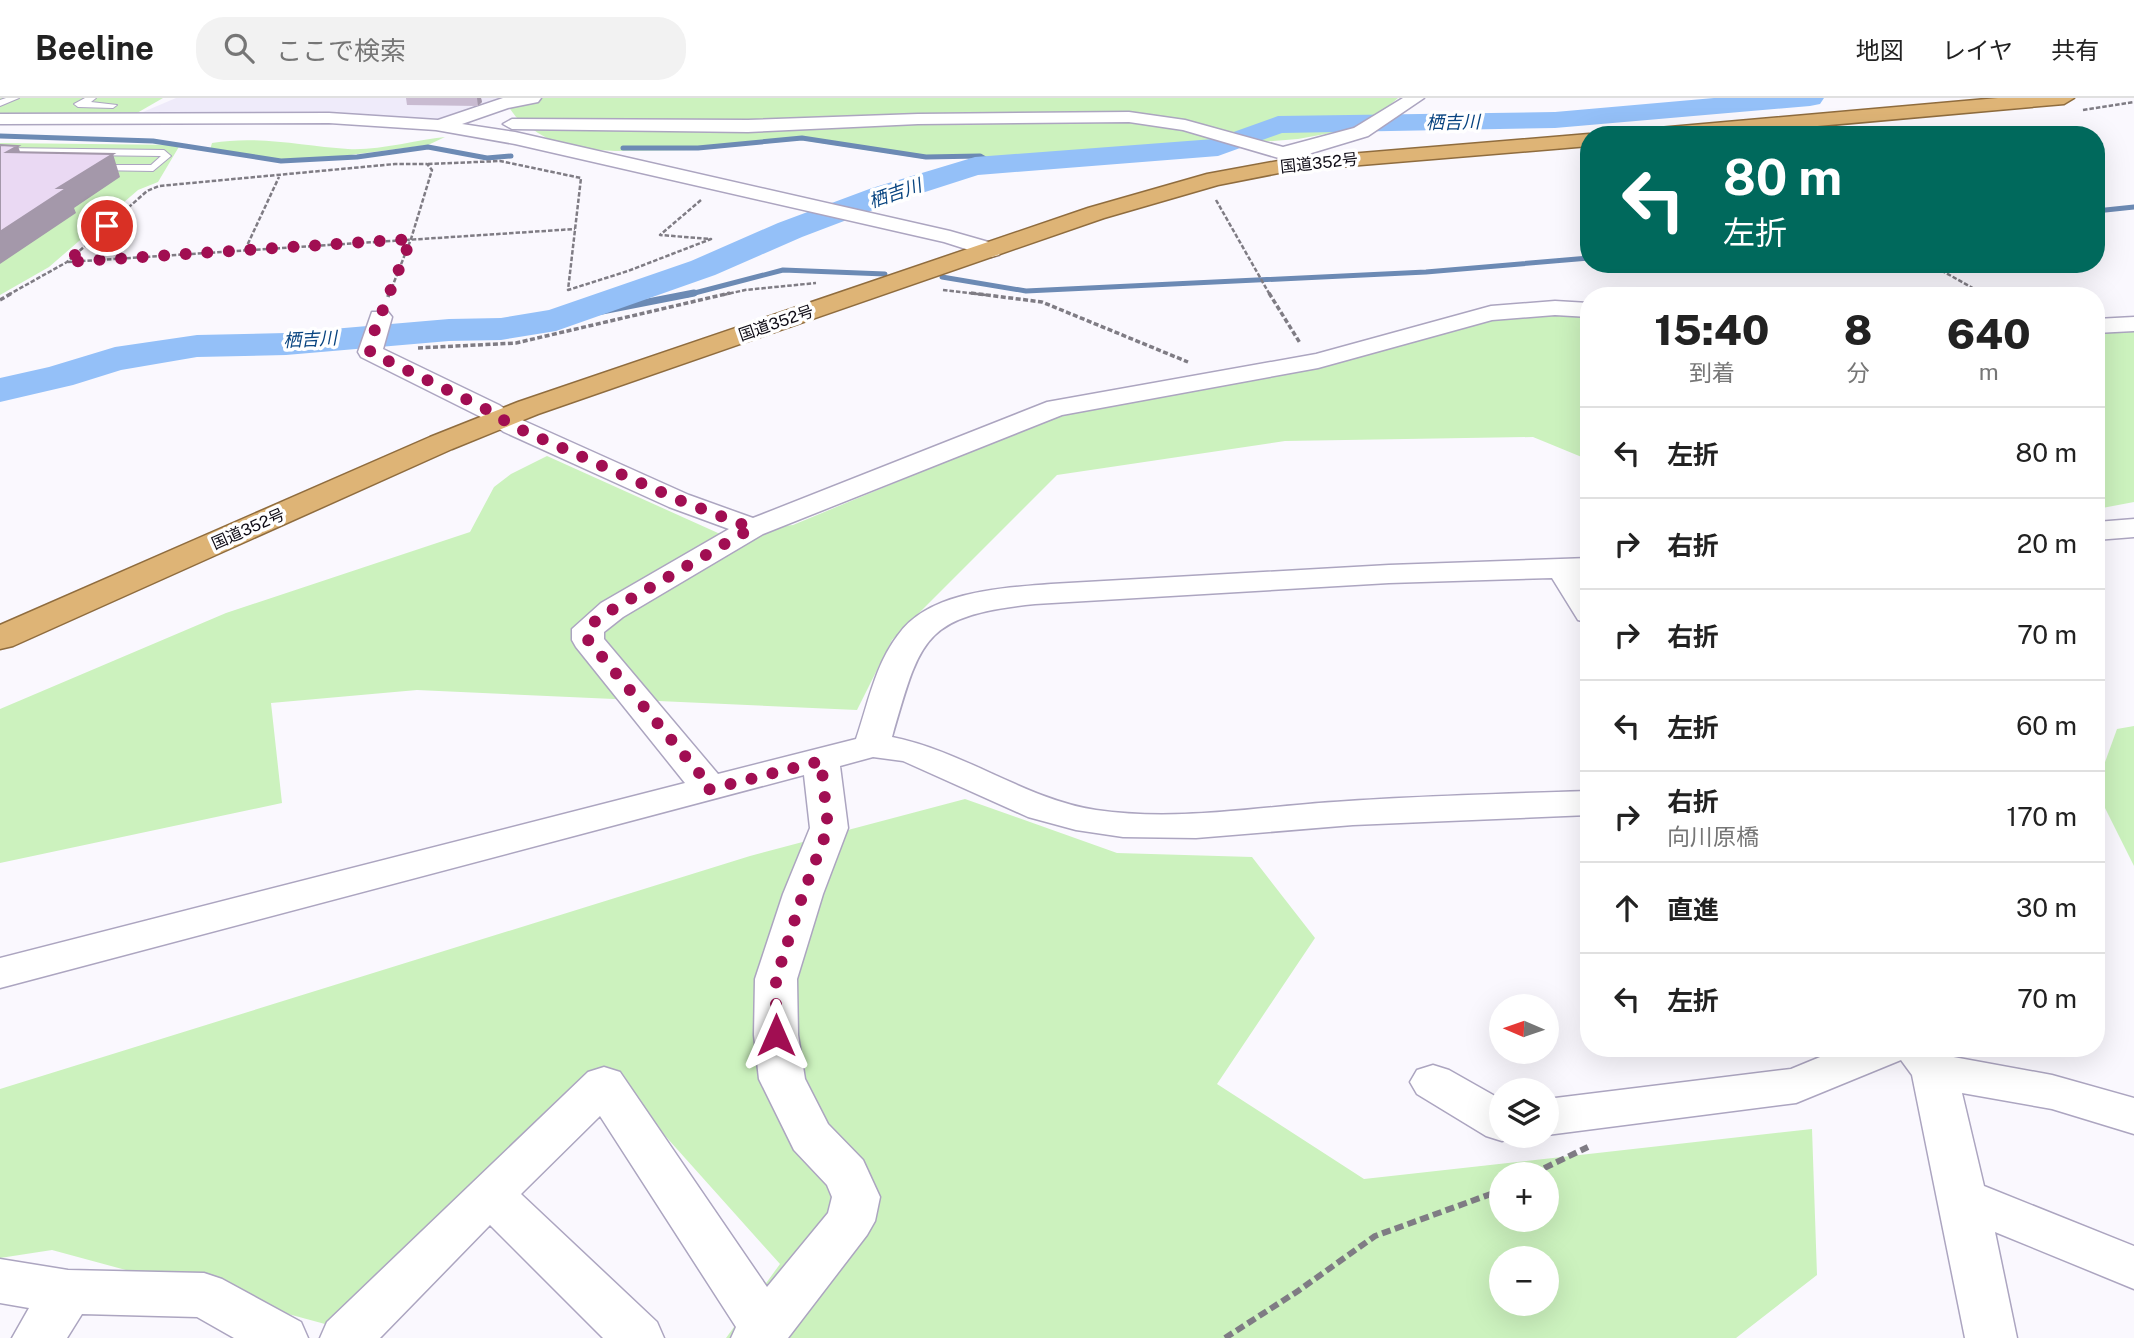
<!DOCTYPE html>
<html lang="ja">
<head>
<meta charset="utf-8">
<style>
  :root { --surface:#fff; --page:#f2f2f2; --text:#222; --muted:#767676; --line:#e0e0e0 }
  body { margin:0; font-family:"Public Sans","Noto Sans JP",sans-serif; background:var(--page); color:var(--text); height:100vh; display:flex; flex-direction:column; font-size:26px; white-space:nowrap }
  * { box-sizing:border-box; margin:0 }
  p { font-size:23px; color:var(--muted) }
  .icon { flex:none; width:38px; height:38px; fill:none; stroke:currentColor; stroke-width:2; stroke-linecap:round; stroke-linejoin:round }
  .map { position:relative; flex:1; overflow:hidden }
  .panel { position:absolute; left:1580px; top:189px; width:525px; height:770px; display:flex; flex-direction:column; background:var(--surface); border-radius:28px; box-shadow:0 7px 28px #0002 }
  .panel>* { flex:none }
  .top-card { position:absolute; left:1580px; top:28px; width:525px; height:147px; border-radius:28px; box-shadow:0 7px 28px #0002; background:#00695c; color:#fff; overflow:hidden }
  .needle { width:46px; rotate:272deg }
  .tools { position:absolute; left:1489px; top:896px; display:grid; gap:14px }
  .tools a { display:grid; place-items:center; width:70px; height:70px; border-radius:50%; background:var(--surface); box-shadow:0 7px 28px #0002; font-size:35px }
  .pin { position:absolute; display:grid; place-items:center; width:60px; height:60px; color:#fff; margin:-30px; border:4px solid #fff; border-radius:50%; box-shadow:0 2px 7px #0007 }
  .me { position:absolute; width:77px; margin:-38px; rotate:0deg; stroke-linejoin:round; filter:drop-shadow(0 0 5px #0008) }
  .turn { display:flex; align-items:center; gap:24px; height:147px; padding:0 28px; font-size:32px }
  .turn .icon { width:91px; height:91px; stroke-width:2.5 }
  .turn b { display:block; font-size:49px; line-height:60px }
  .eta { display:flex; justify-content:space-evenly; align-items:center; height:119px; text-align:center }
  .eta b { font-size:42px; font-weight:800; line-height:49px }
  ul { padding:0; list-style:none }
  li { display:flex; align-items:center; gap:21px; height:91px; padding:0 28px; border-top:2px solid var(--line) }
  li div { flex:1 }
  li b { display:block; font-size:26px }
  li em { font-style:normal }
  header { display:flex; align-items:center; gap:42px; box-sizing:border-box; height:98px; padding:0 35px; background:var(--surface); border-bottom:2px solid var(--line) }
  header strong { font-size:33px }
  nav { display:flex; gap:38px; margin-inline-start:auto; font-size:24px }
  .search { width:490px; height:63px; background:var(--page); display:flex; align-items:center; gap:18px; box-sizing:border-box; padding:0 24px; border-radius:28px; color:var(--muted); font-size:26px }
  .map>svg:first-child { display:block }
</style>
</head>
<body>
<header>
<strong>Beeline</strong>
<div class="search"><svg class="icon" aria-label="search" viewBox="0 0 24 24"><circle cx="10" cy="10" r="6"/><path d="M15 15l6 6"/></svg>ここで検索</div>
<nav><a>地図</a><a>レイヤ</a><a>共有</a></nav>
</header>
<div class="map">
<svg width="2134" height="1240" viewBox="0 0 2134 1240">
  <rect width="100%" height="100%" fill="#faf8fe"/>
  <polygon fill="#efebfa" points="176,0 500,0 443,25 341,16 143,14"/>
  <g fill="#ccf2be" fill-rule="evenodd">
    <polygon points="0,0 163,0 137,15 0,16"/>
    <polygon points="502,0 1398,0 1377,18 1358,30 1298,41 1101,56 925,61 801,42 697,52 615,53 587,51 552,43 538,35 516,19"/>
    <path d="M445 39 428 47 311 62H282L210 52 212 45C258 37 303 48 348 51 377 53 416 42 445 39Z"/>
    <polygon points="0,45 180,47 158,84 138,92 49,169 0,197"/>
    <polygon points="1542,215 1589,218 1589,362 1533,339 1285,343 1057,377 892,542 857,612 417,592 271,605 282,705 0,765 0,611 226,515 470,434 494,389 511,376 547,358 718,435 793,427 1056,318 1119,304 1322,269 1491,221"/>
    <polygon points="2134,232 2134,404 2097,411 2097,234"/>
    <polygon points="2134,628 2134,768 2097,694 2096,689 2117,631"/>
    <path d="M965 701 1117 755 1252 759 1315 840 1217 986 1364 1081 1812 1031 1817 1177 1736 1240H726L780 1166 608 974 325 1226 52 1152 0 1160V991L750 758ZM1502 1076H1547V1122H1502ZM1502 1160H1547V1206H1502Z"/>
  </g>
  <g fill="none" stroke-linecap="round" stroke-linejoin="round">
    <g stroke="#6c8ab4" stroke-width="5">
      <polyline points="0,38 153,43 281,63 357,59 428,49 487,60 511,58"/>
      <polyline points="623,50 698,50 802,40 926,59 980,58 994,66"/>
      <polyline points="2096,113 2134,109"/>
      <polyline points="942,179 1026,193 1426,174 1589,160"/>
      <polyline points="687,197 783,172 885,176"/>
    </g>
    <polyline stroke="#6c8ab4" stroke-width="7" points="556,222 694,195"/>
    <polygon fill="#94c0f8" fill-rule="evenodd" points="1714,0 1824,0 1820,6 1810,8 1555,30 1282,35 1218,58 978,77 894,104 802,139 715,177 556,233 501,242 449,243 286,257 197,259 121,272 73,287 0,304 0,280 49,269 115,249 197,237 286,235 449,221 501,220 549,212 691,163 778,125 872,90 975,59 1214,41 1278,18 1555,14"/>
    <defs>
      <g id="service">
        <polygon points="6,0 19,0 0,8 0,2"/>
        <polygon points="85,0 96,0 91,4 117,7 113,10 78,9 74,6"/>
        <polygon points="0,50 164,52 171,58 153,73 93,72 88,69 90,67 151,67 161,58 0,56"/>
      </g>
      <g id="minor">
        <polygon points="503,0 541,0 538,4 508,10 462,26 515,34 950,133 999,147 1002,152 999,157 991,159 944,144 515,46 436,32 329,25 0,26 0,16 329,15 438,22"/>
        <polygon points="1403,0 1424,0 1368,38 1305,57 1282,61 1183,32 1129,24 918,26 748,34 512,31 503,26 512,21 748,22 918,16 1129,14 1185,22 1283,49 1354,30"/>
        <path d="M1555 203 1589 205V219L1555 217 1492 222 1318 270 1062 317 763 436 623 519 604 534V541L718 676 856 641C868 606 875 567 898 537 929 493 1002 490 1051 486L1389 467 1589 460V478H1582L1589 489V525L1578 522 1552 480 1389 485 1035 506C923 518 921 539 892 639 966 654 1025 701 1096 712 1171 723 1245 711 1319 705 1409 698 1499 696 1589 693V717L1353 727 1196 740 1123 739 1076 732 1028 719 903 663 873 659 840 668 848 730 823 796 797 881 798 937 805 981 828 1026 863 1062 880 1099 875 1123 867 1137 788 1240H731L736 1229 600 1018 521 1096 657 1224 664 1240H603L490 1127 380 1240H320L327 1224 588 974 604 969 620 974 767 1189 828 1115 832 1099 827 1087 794 1052 759 981 754 937 755 881 783 796 810 730 804 677 0 890V860L685 685 576 549 572 542V531L601 505 729 431 669 409 504 334 481 319 361 259 358 254 372 214H388L392 219 383 251 499 307 522 322 689 397 753 420 1047 304 1316 256 1491 208Z"/>
        <polygon points="2134,219 2134,233 2096,235 2096,221"/>
        <polygon points="2134,421 2134,439 2096,442 2096,424"/>
        <polygon points="1842,950 1942,950 1948,958 2052,977 2134,1000 2134,1036 2052,1011 1962,995 1984,1088 2134,1148 2134,1191 1995,1134 2017,1240 1965,1240 1912,977 1901,962 1796,1005 1547,1037 1547,1001 1791,971"/>
        <polygon points="1433,967 1449,972 1502,1002 1502,1038 1518,1038 1502,1043 1486,1038 1417,996 1410,984 1417,972"/>
        <polygon points="0,1161 68,1172 204,1175 222,1181 301,1224 308,1240 234,1240 197,1219 82,1216 67,1240 12,1240 29,1210 0,1205"/>
      </g>
      <g id="trunk">
        <polygon points="1998,0 2074,0 2064,6 1718,37 1637,37 1640,33 1647,31"/>
        <polygon points="1589,36 1593,37 1589,37 1589,48 1289,73 1218,87 1104,120 538,316 452,351 13,548 0,551 0,527 430,339 518,304 1088,110 1207,76 1289,61"/>
      </g>
    </defs>
    <use href="#service" stroke="#aca5c0" stroke-width="2"/>
    <use href="#minor" stroke="#aca5c0" stroke-width="3"/>
    <use href="#trunk" stroke="#8f6c3e" stroke-width="3"/>
    <g stroke="#7f7c84" stroke-width="2.5" stroke-dasharray="4.5 2" stroke-linecap="butt">
      <polyline points="2083,12 2134,4"/>
      <polyline points="428,66 500,63 581,80 568,192 628,173 711,141 660,137 701,102"/>
      <polyline points="1216,102 1270,197"/>
      <polyline points="245,152 279,79"/>
      <polyline points="68,164 575,131"/>
      <polyline points="1930,166 1985,197"/>
      <polyline points="943,192 986,197"/>
      <polyline points="8,197 67,164 147,93 159,88 395,66 427,66 432,72 411,141 389,197"/>
      <polyline points="723,197 745,192 816,185"/>
    </g>
    <g stroke="#7f7c84" stroke-width="3.5" stroke-dasharray="5 2.5" stroke-linecap="butt">
      <polyline points="971,195 1042,204 1188,264"/>
      <polyline points="1269,195 1300,245"/>
      <polyline points="1982,195 1986,198"/>
      <polyline points="388,199 389,195"/>
      <polyline points="0,202 12,195"/>
      <polyline points="418,250 516,245 730,195"/>
    </g>
    <g stroke="#7f7c84" stroke-width="6" stroke-dasharray="9 4.5" stroke-linecap="butt">
      <polyline points="1532,1076 1588,1049"/>
      <polyline points="1225,1240 1298,1193 1375,1138 1502,1092"/>
    </g>
    <use href="#service" fill="#fff" fill-rule="evenodd"/>
    <use href="#minor" fill="#fff" fill-rule="evenodd"/>
    <use href="#trunk" fill="#deb476" fill-rule="evenodd"/>
  </g>
  <polygon fill="#c9bbd1" points="406,0 481,0 482,4 478,8 407,7"/>
  <g fill="#a498aa">
    <polygon points="477,0 481,0 482,4 478,8"/>
    <polygon points="18,48 26,71 7,54"/>
    <polygon points="113,56 120,79 74,110 76,115 0,166 0,134 58,90"/>
  </g>
  <polygon fill="#ead9f3" stroke="#a498aa" stroke-width="2" points="0,47 18,48 7,54 113,56 58,90 67,90 0,134"/>
  <g fill="none" stroke-linecap="round" stroke-linejoin="round">
    <polyline stroke="#a10e52" stroke-width="12" stroke-dasharray="0 21.6" points="107,128 67,164 411,141 374,234 370,254 490,313 513,328 679,402 752,430 598,520 588,531 588,542 700,676 707,692 821,663 828,730 803,796 776,881 776,937"/>
  </g>
  <g text-anchor="middle" dominant-baseline="central" stroke-width="7" stroke-linejoin="round" paint-order="stroke">
    <g font-size="16" fill="#0e0b15" stroke="#fff">
      <text transform="translate(1319 65) rotate(-6)">国道352号</text>
      <text transform="translate(776 225) rotate(-19)">国道352号</text>
      <text transform="translate(248 431) rotate(-24)">国道352号</text>
    </g>
    <g font-size="18" font-style="italic" fill="#084480" stroke="#fff">
      <text transform="translate(1453 24) rotate(-1)">栖吉川</text>
      <text transform="translate(895 95) rotate(-19)">栖吉川</text>
      <text transform="translate(310 241) rotate(-3)">栖吉川</text>
    </g>
  </g>
</svg>
<div class="tools">
<a><svg class="needle" viewBox="-14 -14 28 28"><path d="M0-13l5 13h-10z" fill="#e53935"/><path d="M0 13l5-13h-10z" fill="#767676"/></svg></a>
<a><svg class="icon" aria-label="layers" viewBox="0 0 24 24"><path d="M12 4l9 5-9 5-9-5zM3 14l9 5 9-5"/></svg></a>
<a>+</a>
<a>−</a>
</div>
<div class="pin" style="left:107px;top:128px;background:#d93025"><svg class="icon" aria-label="arrive" viewBox="0 0 24 24"><path d="M6 21V4h12l-3 4 3 4H6"/></svg></div>
<svg class="me" style="left:776px;top:937px" viewBox="-20 -20 40 40"><path d="M0-17L14 15 0 8-14 15z" fill="#a10e52" stroke="#fff" stroke-width="4"/></svg>
<div class="top-card">
<div class="turn"><svg class="icon" aria-label="left" viewBox="0 0 24 24"><path d="M17 20v-9H6M10 6l-5 5 5 5"/></svg><div><b>80 m</b>左折</div></div>
</div>
<section class="panel">
<div class="eta">
<div><b>15:40</b><p>到着</p></div>
<div><b>8</b><p>分</p></div>
<div><b>640</b><p>m</p></div>
</div>
<ul>
<li><svg class="icon" aria-label="left" viewBox="0 0 24 24"><path d="M17 20v-9H6M10 6l-5 5 5 5"/></svg><div><b>左折</b></div><em>80 m</em></li>
<li><svg class="icon" aria-label="right" viewBox="0 0 24 24"><path d="M7 20v-9h11M14 6l5 5-5 5"/></svg><div><b>右折</b></div><em>20 m</em></li>
<li><svg class="icon" aria-label="right" viewBox="0 0 24 24"><path d="M7 20v-9h11M14 6l5 5-5 5"/></svg><div><b>右折</b></div><em>70 m</em></li>
<li><svg class="icon" aria-label="left" viewBox="0 0 24 24"><path d="M17 20v-9H6M10 6l-5 5 5 5"/></svg><div><b>左折</b></div><em>60 m</em></li>
<li><svg class="icon" aria-label="right" viewBox="0 0 24 24"><path d="M7 20v-9h11M14 6l5 5-5 5"/></svg><div><b>右折</b><p>向川原橋</p></div><em>170 m</em></li>
<li><svg class="icon" aria-label="ahead" viewBox="0 0 24 24"><path d="M12 20V5M6 11l6-6 6 6"/></svg><div><b>直進</b></div><em>30 m</em></li>
<li><svg class="icon" aria-label="left" viewBox="0 0 24 24"><path d="M17 20v-9H6M10 6l-5 5 5 5"/></svg><div><b>左折</b></div><em>70 m</em></li>
</ul>
</section>
</div>
</body>
</html>
